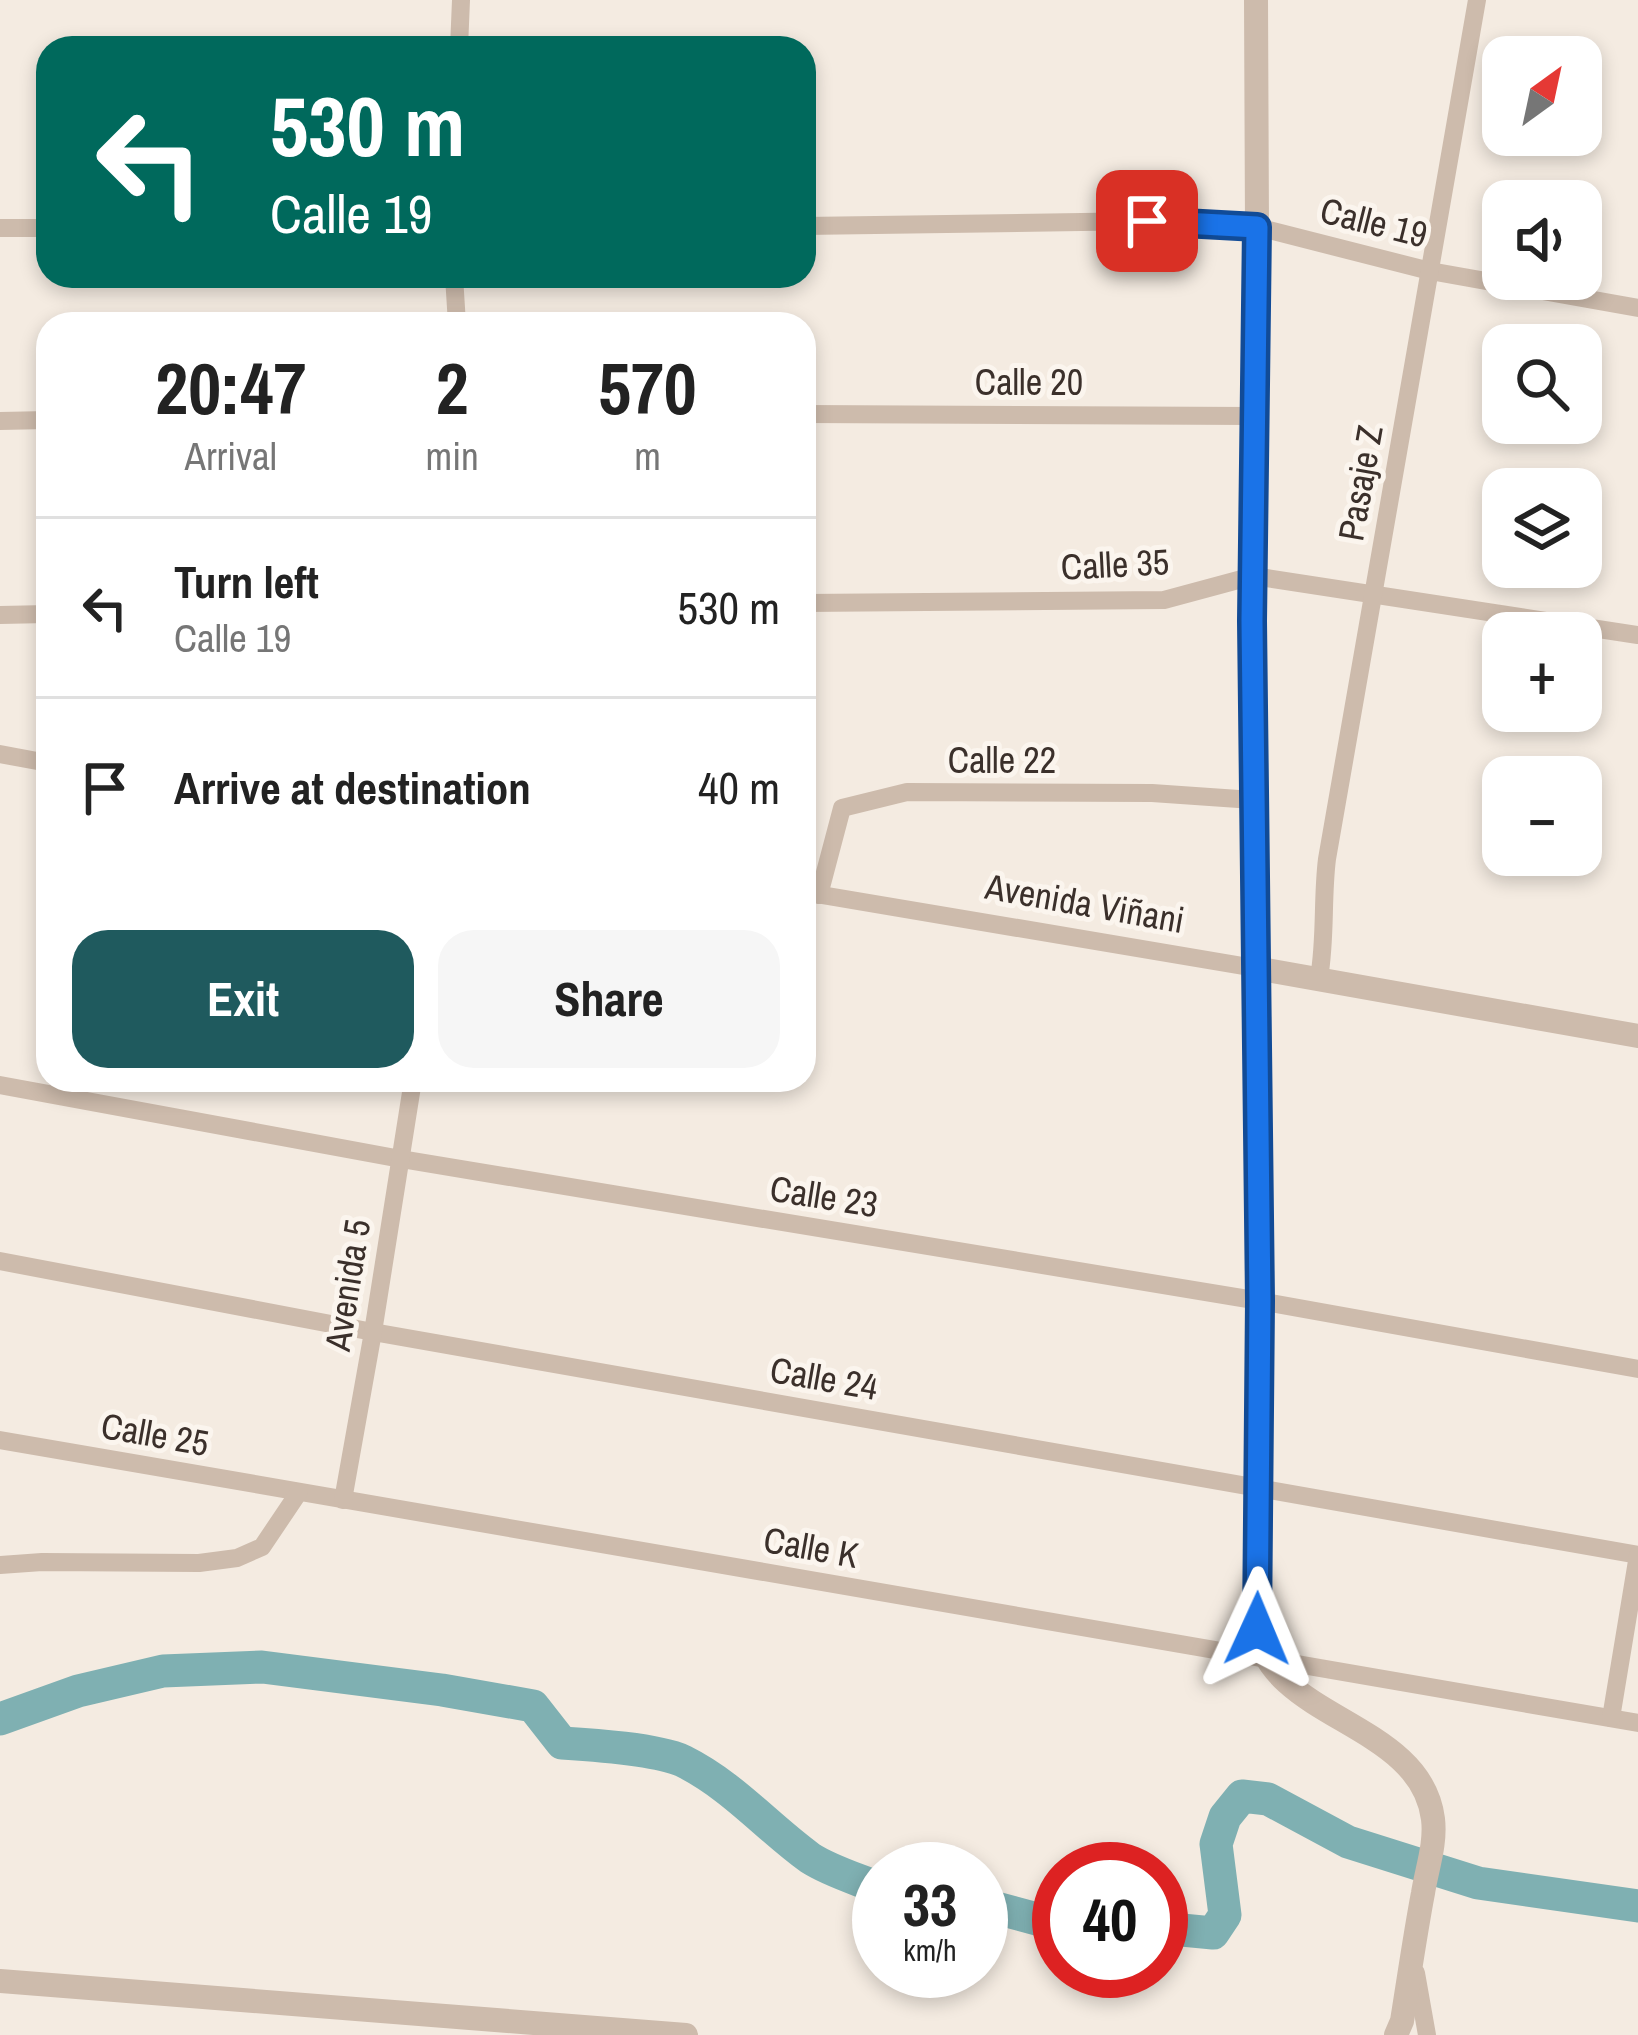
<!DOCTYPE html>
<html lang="en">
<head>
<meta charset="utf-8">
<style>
  :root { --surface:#fff; --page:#f6f6f6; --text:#222; --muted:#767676; --line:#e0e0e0; --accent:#1f5a5e }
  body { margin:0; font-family:"Archivo Narrow",sans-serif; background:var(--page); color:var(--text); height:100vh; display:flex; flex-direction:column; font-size:45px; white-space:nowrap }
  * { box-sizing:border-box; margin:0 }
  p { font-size:39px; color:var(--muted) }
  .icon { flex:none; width:66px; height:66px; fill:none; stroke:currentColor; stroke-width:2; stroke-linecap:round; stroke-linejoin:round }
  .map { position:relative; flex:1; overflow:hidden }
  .sheet { position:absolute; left:36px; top:312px; width:780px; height:780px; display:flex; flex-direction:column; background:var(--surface); border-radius:36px; box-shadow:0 6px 18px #0003 }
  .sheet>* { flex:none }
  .guide { position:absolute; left:36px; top:36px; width:780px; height:252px; border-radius:36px; box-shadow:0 6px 18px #0003; background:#00695c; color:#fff; overflow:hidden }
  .needle { width:78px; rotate:33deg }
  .fabs { position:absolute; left:1482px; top:36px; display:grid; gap:24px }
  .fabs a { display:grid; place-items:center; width:120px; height:120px; border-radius:24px; background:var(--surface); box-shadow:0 6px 18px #0003; font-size:60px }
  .speed { position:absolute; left:852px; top:1842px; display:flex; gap:24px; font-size:60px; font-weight:700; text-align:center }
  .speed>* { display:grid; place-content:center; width:156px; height:156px; border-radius:50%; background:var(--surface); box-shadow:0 6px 18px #0003; line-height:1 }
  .speed small { font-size:30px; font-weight:400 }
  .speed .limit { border:18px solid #d22; background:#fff; color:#111 }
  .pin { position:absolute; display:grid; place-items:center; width:102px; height:102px; color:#fff; margin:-51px; border-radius:24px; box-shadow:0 6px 18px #0006 }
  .me { position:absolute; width:132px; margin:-66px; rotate:1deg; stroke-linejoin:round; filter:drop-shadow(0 0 9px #0008) }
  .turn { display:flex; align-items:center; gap:42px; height:252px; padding:0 36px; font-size:54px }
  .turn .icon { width:156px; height:156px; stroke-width:2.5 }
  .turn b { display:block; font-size:84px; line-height:102px }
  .eta { display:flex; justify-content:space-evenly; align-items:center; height:204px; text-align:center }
  .eta b { font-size:72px; font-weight:800; line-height:84px }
  .cta { display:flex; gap:24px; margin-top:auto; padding:24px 36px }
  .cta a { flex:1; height:138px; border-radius:36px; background:var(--accent); color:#fff; font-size:48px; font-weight:800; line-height:138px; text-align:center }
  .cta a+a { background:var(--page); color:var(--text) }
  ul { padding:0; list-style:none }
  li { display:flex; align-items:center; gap:36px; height:180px; padding:0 36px; border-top:3px solid var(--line) }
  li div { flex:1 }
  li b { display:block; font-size:45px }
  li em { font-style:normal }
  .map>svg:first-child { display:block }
</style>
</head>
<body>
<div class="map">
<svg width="1638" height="2035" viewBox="0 0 1638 2035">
  <rect width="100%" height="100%" fill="#f4ebe1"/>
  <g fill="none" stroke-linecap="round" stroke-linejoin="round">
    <g stroke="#7fb0b2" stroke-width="33">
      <path d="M0 1719 78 1691 163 1671 262 1667 442 1690 533 1706 562 1743C594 1745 656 1749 683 1761 733 1786 766 1826 810 1858 830 1871 857 1879 879 1888"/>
      <polyline points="981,1904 1059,1925"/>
      <polyline points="1161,1928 1213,1933 1225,1915 1216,1844 1225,1817 1242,1796 1268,1799 1348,1842 1478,1883 1638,1906"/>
    </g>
    <g stroke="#cdbbac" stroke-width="18">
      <polyline points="459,48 461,0"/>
      <polyline points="804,226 1147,221 1257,227 1430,271 1638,308"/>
      <polyline points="0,228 48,228"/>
      <polyline points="454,276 457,324"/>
      <polyline points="804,414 1254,416"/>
      <polyline points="0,421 48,420"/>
      <polyline points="804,603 1164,600 1253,576 1638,635"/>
      <polyline points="0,615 48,614"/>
      <polyline points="0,754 48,763"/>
      <polyline points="804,892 1255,968"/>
      <polyline points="819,895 842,808 907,792 1152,793 1253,800"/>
      <path d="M1319 978C1326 938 1322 899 1327 859L1477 0"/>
      <polyline points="0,1085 401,1159 1260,1301 1638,1369"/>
      <polyline points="0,1261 373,1332 1638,1555"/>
      <polyline points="0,1440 1638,1723"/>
      <polyline points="343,1500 373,1332 413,1080"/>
      <polyline points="0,1565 42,1562 199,1563 237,1558 262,1547 299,1492"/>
      <polyline points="1611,1718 1638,1555"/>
      <polyline points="1416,1973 1427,2035"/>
    </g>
    <g stroke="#cdbbac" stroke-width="24">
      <path d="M1256 0 1257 227 1253 576 1260 1301 1257 1629C1269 1720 1421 1721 1433 1819 1436 1844 1427 1868 1423 1893 1415 1935 1409 1978 1402 2021L1396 2035"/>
      <polyline points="1255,968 1638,1036"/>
      <polyline points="0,1981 686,2035"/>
    </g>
  </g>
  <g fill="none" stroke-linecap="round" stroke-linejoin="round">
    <defs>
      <polyline id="route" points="1147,221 1257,227 1252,621 1260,1301 1257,1629"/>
    </defs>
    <use href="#route" stroke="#114b97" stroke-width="30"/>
    <use href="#route" stroke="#1a73e8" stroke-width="21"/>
  </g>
  <g text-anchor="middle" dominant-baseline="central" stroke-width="10" stroke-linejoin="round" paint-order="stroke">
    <g font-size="36" fill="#3b302b" stroke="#fbf5ee">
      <text transform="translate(1374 222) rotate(14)">Calle 19</text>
      <text x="1029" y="382">Calle 20</text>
      <text transform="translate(1360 483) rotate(-80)">Pasaje Z</text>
      <text transform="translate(1115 564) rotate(-3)">Calle 35</text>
      <text x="1002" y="760">Calle 22</text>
      <text transform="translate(1085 903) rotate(10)">Avenida Viñani</text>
      <text transform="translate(824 1196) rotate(9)">Calle 23</text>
      <text transform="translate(347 1285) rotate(-81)">Avenida 5</text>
      <text transform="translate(824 1378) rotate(10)">Calle 24</text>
      <text transform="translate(155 1434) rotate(10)">Calle 25</text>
      <text transform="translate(811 1547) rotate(10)">Calle K</text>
    </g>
  </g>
</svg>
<div class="fabs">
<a><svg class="needle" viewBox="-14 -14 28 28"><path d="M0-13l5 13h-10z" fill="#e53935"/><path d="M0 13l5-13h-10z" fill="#767676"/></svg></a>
<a><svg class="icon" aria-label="sound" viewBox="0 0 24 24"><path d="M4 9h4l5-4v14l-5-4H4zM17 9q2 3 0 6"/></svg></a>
<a><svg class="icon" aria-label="search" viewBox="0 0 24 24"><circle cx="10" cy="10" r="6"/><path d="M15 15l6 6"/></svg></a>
<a><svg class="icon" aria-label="layers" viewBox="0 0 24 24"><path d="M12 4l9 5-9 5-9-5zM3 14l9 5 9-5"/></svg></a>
<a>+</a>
<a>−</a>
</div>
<div class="speed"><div>33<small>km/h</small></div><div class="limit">40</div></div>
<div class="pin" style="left:1147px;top:221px;background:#d93025"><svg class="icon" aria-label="arrive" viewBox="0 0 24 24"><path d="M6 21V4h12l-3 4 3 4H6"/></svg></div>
<svg class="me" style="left:1257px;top:1629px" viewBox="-20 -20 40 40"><path d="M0-17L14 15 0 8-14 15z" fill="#1a73e8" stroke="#fff" stroke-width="4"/></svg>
<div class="guide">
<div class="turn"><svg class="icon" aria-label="left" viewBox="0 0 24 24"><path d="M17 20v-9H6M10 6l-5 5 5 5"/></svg><div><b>530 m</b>Calle 19</div></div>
</div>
<section class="sheet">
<div class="eta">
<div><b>20:47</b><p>Arrival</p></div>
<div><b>2</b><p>min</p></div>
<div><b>570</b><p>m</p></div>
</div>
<ul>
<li><svg class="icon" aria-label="left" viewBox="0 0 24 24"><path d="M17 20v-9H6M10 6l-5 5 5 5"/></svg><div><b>Turn left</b><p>Calle 19</p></div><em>530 m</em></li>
<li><svg class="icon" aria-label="arrive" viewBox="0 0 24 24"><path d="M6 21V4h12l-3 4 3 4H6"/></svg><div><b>Arrive at destination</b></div><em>40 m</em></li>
</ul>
<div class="cta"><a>Exit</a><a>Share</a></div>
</section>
</div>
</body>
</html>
